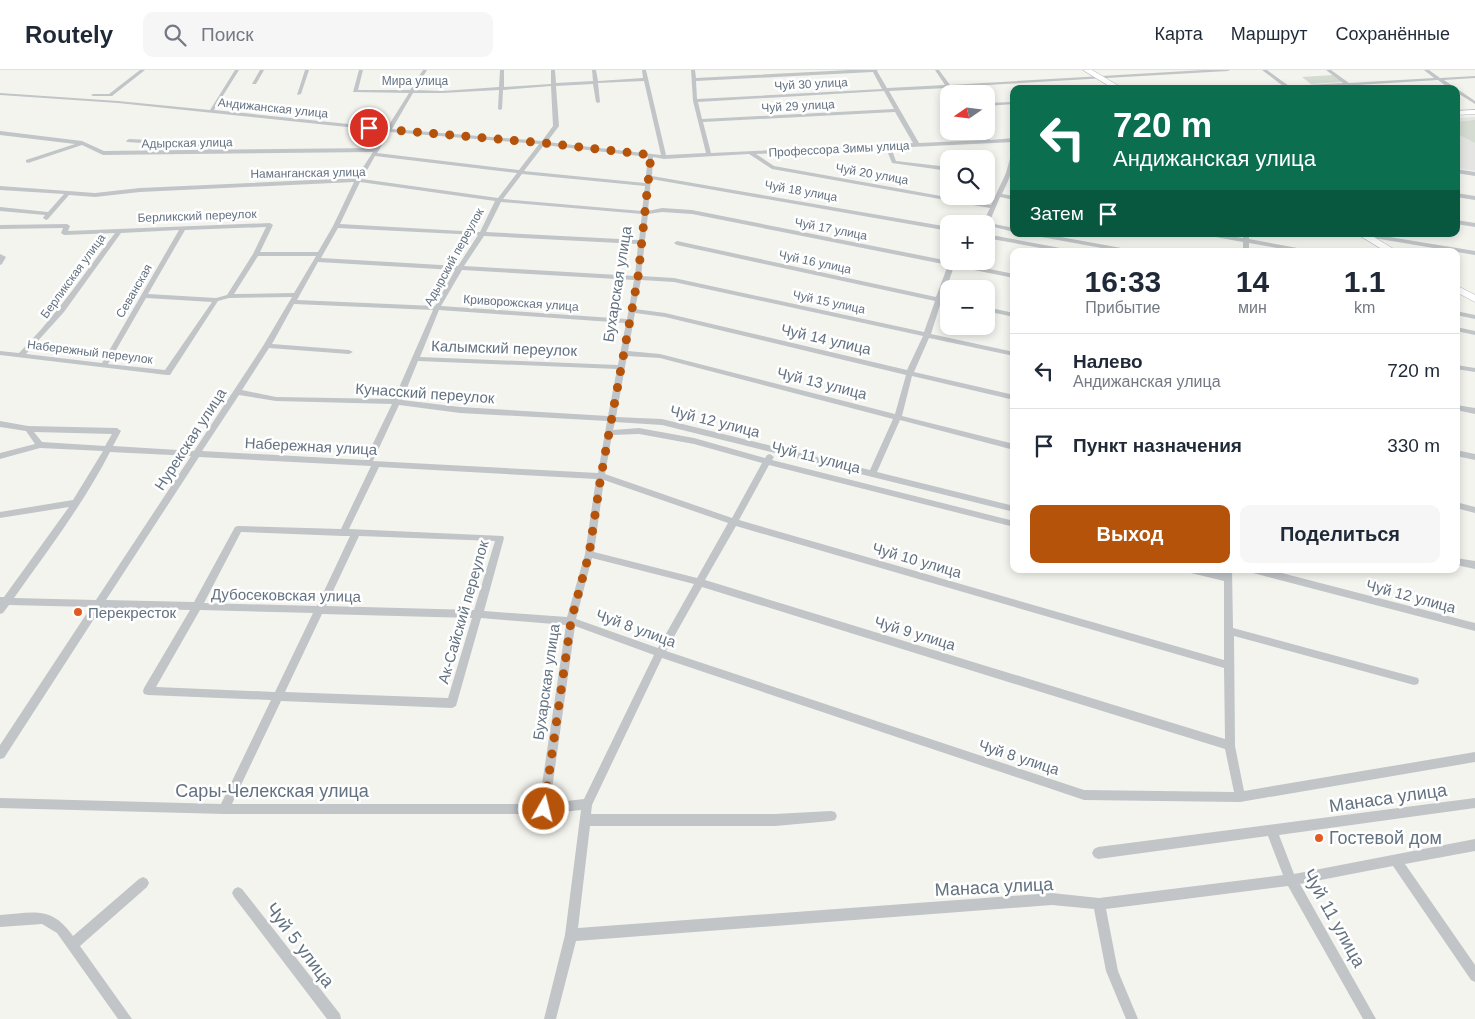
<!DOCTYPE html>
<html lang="ru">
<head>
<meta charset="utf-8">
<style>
  :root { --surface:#fff; --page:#f6f6f7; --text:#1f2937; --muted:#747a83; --line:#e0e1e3; --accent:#b45309 }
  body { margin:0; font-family:Arial,sans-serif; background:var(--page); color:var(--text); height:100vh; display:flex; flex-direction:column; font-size:19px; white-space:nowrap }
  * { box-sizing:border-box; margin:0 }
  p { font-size:16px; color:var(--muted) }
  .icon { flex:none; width:28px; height:28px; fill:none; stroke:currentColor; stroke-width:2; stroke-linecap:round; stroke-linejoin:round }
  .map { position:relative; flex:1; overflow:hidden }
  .panel { position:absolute; left:1010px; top:178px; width:450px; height:325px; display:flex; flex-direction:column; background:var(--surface); border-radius:10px; box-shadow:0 2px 8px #0003 }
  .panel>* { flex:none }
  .guide { position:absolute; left:1010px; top:15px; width:450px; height:152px; border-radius:10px; box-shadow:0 2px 8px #0003; background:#0b6e4f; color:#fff; overflow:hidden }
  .needle { width:32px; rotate:256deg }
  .fabs { position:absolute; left:940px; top:15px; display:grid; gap:10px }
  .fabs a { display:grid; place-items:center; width:55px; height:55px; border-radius:10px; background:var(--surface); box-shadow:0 2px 8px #0003; font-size:25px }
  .pin { position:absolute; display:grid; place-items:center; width:42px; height:42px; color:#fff; margin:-21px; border:2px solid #fff; border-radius:50%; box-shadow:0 1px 5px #0007 }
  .me { position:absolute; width:55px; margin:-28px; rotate:8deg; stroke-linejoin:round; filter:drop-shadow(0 0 4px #0008) }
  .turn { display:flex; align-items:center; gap:18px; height:105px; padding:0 20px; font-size:22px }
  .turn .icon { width:65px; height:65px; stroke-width:2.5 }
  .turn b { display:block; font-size:35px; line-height:42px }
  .then { display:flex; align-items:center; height:48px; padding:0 20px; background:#0003; gap:10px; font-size:19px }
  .eta { display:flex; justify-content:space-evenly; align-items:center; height:85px; text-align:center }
  .eta b { font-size:30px; font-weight:800; line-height:35px }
  .cta { display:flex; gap:10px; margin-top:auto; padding:10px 20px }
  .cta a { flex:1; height:58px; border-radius:10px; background:var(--accent); color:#fff; font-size:20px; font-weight:800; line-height:58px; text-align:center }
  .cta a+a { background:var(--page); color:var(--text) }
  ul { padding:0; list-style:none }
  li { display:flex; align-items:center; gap:15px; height:75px; padding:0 20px; border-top:1px solid var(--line) }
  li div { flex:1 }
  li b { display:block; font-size:19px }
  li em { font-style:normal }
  header { display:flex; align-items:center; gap:30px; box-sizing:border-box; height:70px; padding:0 25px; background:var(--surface); border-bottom:1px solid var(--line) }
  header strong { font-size:24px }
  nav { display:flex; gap:28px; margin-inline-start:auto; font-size:18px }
  .search { width:350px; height:45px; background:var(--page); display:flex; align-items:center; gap:12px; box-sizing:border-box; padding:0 18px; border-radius:10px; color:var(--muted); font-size:19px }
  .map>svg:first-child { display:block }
</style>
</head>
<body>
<header>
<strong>Routely</strong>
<div class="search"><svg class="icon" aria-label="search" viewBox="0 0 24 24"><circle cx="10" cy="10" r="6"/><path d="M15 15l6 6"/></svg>Поиск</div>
<nav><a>Карта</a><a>Маршрут</a><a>Сохранённые</a></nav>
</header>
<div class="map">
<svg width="1475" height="949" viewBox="0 0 1475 949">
  <rect width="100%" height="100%" fill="#f4f4ef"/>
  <polygon fill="#e4e5e3" points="1475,47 1475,101 1456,98 1456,48"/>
  <g fill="#d4dbd1">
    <polygon points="1333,5 1343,12 1311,14 1302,7"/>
    <polygon points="1475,50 1475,73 1456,63 1456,52"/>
  </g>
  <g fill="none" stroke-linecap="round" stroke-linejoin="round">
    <defs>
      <g id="secondary">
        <polygon points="1083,0 1092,0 1124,19 1114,19"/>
        <polygon points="1475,40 1475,44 1456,45 1456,41"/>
        <polygon points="1357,164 1369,164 1397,181 1385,181"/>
        <polygon points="1456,215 1475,225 1475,232 1456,222"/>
      </g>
    </defs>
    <use href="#secondary" stroke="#b4b8bc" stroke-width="1"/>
    <g fill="#c1c5c8" fill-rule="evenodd">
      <polygon points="140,0 145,0 112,26 93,26 91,25 93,24 109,24"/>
      <path d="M235 0H239L214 40 387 58 409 23 353 22 359 0H363L358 20H410L423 0H427L415 20 442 21 499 17 500 0H504V17L551 14V0H555L556 13 593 11 592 0H596L598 11 643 8 642 0H646L666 85 706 83 693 31 691 0H695L696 8 850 0H878L877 1 887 18 945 15 935 0H939L950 15 1204 0H1230L1228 1 952 17 956 24H951L947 18 889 21 919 73 985 70 979 61H984L990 70 1014 68V72L891 78 896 91 949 97V101L892 93 886 78 756 84 774 96 991 135 1006 103 1011 85 1014 83C1014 100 1009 109 1002 124L1014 126V130L1000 127 989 153 1014 158V162L982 154 990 138 772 99 749 84 664 89 653 87 652 106 949 157V161L651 109 648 141 662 138 692 140 949 191H955V192L1014 204V208L954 196 943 229 949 230V234L941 232 931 264 1014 282V286L929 268 914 302 1014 325V330L912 306 902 346 1014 374V380L900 350 877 402 1014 436V442L662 355 615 352 613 360 639 358 694 368 765 388 767 385 770 384 774 387 772 390 1014 451V457L769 395 739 450 1224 590V511L1191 503 1188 502 1187 499H1205L1224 503V499H1232L1233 558 1418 608 1419 611 1418 614 1414 615 1234 566 1235 676 1244 721 1475 682V692L1240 732 1084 730 662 588 592 735 591 744H775L831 741 835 742 837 746 835 750 831 751 775 756H590L578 858 1052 823 1099 828 1283 805 1268 766 1098 789 1094 787 1092 783 1094 779 1098 777 1475 728V738L1279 765 1294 804 1475 769V781L1405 794 1475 895V912L1471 910 1393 796 1300 814 1376 949H1363L1288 816 1106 839 1118 901 1138 949H1126L1106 901 1094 839 1052 835 576 871 556 949H544L565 865 581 740 544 744H224L0 738V728L221 734 271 630 148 625 144 624 143 621 144 618 190 540 101 538 4 688 0 689V675L91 537 9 535 3 543 0 544V527H4L69 437 0 448V442L73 430 103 381 40 378 0 389V383L35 374 26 361 0 357V351L28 356 117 358 121 361 113 376 194 381 263 276 292 227 229 228 218 231 170 305H167L0 285V281L19 283C56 246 84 204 115 163L64 165 61 163 63 158 0 159V155L67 154 70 156 68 161 270 153 273 155 260 182H318L333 156 354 112 140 122 95 127 69 125 48 149 46 150 43 148 45 145 0 141V137L48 142 64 124 0 120V116L95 123 140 118 356 108 373 82 103 85 82 75 28 93 26 92V90L75 74 0 65V61L82 71 104 81 375 78 385 61 118 33 0 25V23L118 31 210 40ZM873 2 882 19 697 29 696 11ZM644 11 661 85 547 72 559 56 556 16 593 14 596 32 598 33 600 32 598 13ZM551 16 553 56 542 71 392 59 413 23H442L499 20 498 39 500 40 502 39 503 20ZM884 21 894 39 702 49 698 32ZM895 42 913 73 711 83 703 52ZM390 62 539 74 519 100 377 83ZM544 75 648 87 645 113 524 101ZM375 86 517 103 498 128 362 109ZM522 104 645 116 642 141 503 129ZM360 112 495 131 480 162 340 154ZM501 132 642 144 639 170 486 162ZM662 142 692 144 948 195 936 227 677 171 674 173 677 175 935 231 924 262 674 208 641 206 648 144ZM266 157 253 184 227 225 216 228 148 224 185 160ZM338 158 478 165 458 196 321 188ZM179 160 102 293 26 284 64 242 121 163ZM484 166 638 174 635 206 464 196ZM258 186H316L294 223 234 224ZM318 192 455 200 435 236 297 230ZM462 200 634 210 627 249 441 236ZM641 210 674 212 923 266 907 300 665 243 635 239ZM146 228 212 232 165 300 108 294ZM294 234 433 240 394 329 276 327 242 320 269 278 349 284 353 282 349 280 272 274ZM439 240 626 253 618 295 420 287ZM635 243 665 247 906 305 895 344 660 284 628 281ZM627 286 660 288 893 349 870 400 662 349 616 347ZM418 291 617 299 608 346 460 337 402 330ZM239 325 276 331 392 334 365 390 202 381ZM399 335 460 343 607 351 598 403 373 391ZM34 362 112 364 105 376 42 372ZM639 364 694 374 762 393 732 448 605 404 612 365ZM110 382 191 386 96 530 14 528C48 480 84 433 110 382ZM199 387 371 396 341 459 238 456 235 457 194 532 106 530ZM379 397 596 409 585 484 567 547 484 541 504 468 503 466 349 459ZM604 410 728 453 697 508 594 482ZM736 456 1224 598 1225 669 705 510ZM241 462 343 466H350L317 536 204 533ZM359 466 495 471 474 540 326 536ZM592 488 694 514 658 578 576 549ZM702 517 1225 679 1234 722 1084 720 666 581ZM200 540 313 543 275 622 156 617ZM322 544 472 548 448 628 285 622ZM481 548 566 555 539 734H232L281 631 452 638 456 636ZM575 556 654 585 584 729 550 733Z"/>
      <polygon points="260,0 264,0 256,14 252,14"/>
      <polygon points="305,0 309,0 301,24 297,25"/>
      <polygon points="1262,0 1267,0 1289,16 1343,13 1326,0 1331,0 1349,13 1434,8 1424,0 1429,0 1440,8 1475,6 1475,8 1444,10 1475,31 1475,34 1456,22 1456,19 1450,19 1438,10 1293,19 1261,19 1283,16"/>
      <polygon points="1014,32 1014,34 986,36 986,33"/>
      <polygon points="129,69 188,72 214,78 211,80 188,76 127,72 126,71"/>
      <polygon points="1456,99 1475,102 1475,106 1456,103"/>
      <polygon points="1456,123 1475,126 1475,130 1456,127"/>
      <polygon points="1456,150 1475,153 1475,157 1456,154"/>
      <polygon points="986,164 1066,179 1069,181 1057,181 986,168"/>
      <polygon points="1033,164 1044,164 1127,179 1130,181 1118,181 1036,166"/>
      <polygon points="1207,164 1219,164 1243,168 1243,164 1249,164 1249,169 1303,179 1306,181 1294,181 1249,173 1249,181 1243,181 1243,172 1210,166"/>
      <polygon points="1359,164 1371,164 1475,181 1475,185 1362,166"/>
      <polygon points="0,184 6,187 2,194 0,195"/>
      <polygon points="986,237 1014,243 1014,247 986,241"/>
      <polygon points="1456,241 1475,245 1475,249 1456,245"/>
      <polygon points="1456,257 1475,261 1475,265 1456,261"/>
      <polygon points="1456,295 1475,298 1475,302 1456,299"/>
      <polygon points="1456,335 1475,338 1475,344 1456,340"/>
      <polygon points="1456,380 1475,384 1475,390 1456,386"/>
      <polygon points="1456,432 1475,437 1475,443 1456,438"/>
      <polygon points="1456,488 1475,491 1475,499 1456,495"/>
      <polygon points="1249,499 1266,499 1475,553 1475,561 1253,503 1250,502"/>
      <path d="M143 807 147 809 149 813 147 817 80 876 132 949H118L57 863 42 854 0 857V845C33 843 51 835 73 866L139 809Z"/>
      <polygon points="238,817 242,819 340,944 341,949 327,949 234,827 232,823 234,819"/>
    </g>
    <use href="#secondary" fill="#fff" fill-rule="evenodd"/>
  </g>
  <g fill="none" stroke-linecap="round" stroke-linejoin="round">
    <polyline stroke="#b45309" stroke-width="9" stroke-dasharray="0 16.2" points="369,58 544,73 651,85 638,207 601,406 589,484 571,551 544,739"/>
  </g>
  <g fill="#e25a21" stroke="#fff" stroke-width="2">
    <circle cx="78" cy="542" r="5"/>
    <circle cx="1319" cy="768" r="5"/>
  </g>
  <g text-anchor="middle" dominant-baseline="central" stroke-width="5" stroke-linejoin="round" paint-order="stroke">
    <g font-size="12" fill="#637281" stroke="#fff">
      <text x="415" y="11">Мира улица</text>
      <text transform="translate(811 14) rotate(-3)">Чуй 30 улица</text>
      <text transform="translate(798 36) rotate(-3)">Чуй 29 улица</text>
      <text transform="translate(273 38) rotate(6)">Андижанская улица</text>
      <text transform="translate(187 73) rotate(-1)">Адырская улица</text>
      <text transform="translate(839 79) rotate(-3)">Профессора Зимы улица</text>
      <text transform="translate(308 103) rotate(-1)">Наманганская улица</text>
      <text transform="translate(872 104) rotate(10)">Чуй 20 улица</text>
      <text transform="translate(801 121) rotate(10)">Чуй 18 улица</text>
      <text transform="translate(197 146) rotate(-2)">Берликский переулок</text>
      <text transform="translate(831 159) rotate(11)">Чуй 17 улица</text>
      <text transform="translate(454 187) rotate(-61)">Адырский переулок</text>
      <text transform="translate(815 192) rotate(12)">Чуй 16 улица</text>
      <text transform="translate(73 206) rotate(-54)">Берликская улица</text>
      <text transform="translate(134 221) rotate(-60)">Севанская</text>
      <text transform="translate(829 232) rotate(12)">Чуй 15 улица</text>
      <text transform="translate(521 233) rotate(4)">Криворожская улица</text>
      <text transform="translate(90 282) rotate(7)">Набережный переулок</text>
    </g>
    <g font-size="15" fill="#637281" stroke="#fff">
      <text transform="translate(617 214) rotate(-81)">Бухарская улица</text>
      <text transform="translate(826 269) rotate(13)">Чуй 14 улица</text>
      <text transform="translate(504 278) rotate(2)">Калымский переулок</text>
      <text transform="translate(822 313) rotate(14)">Чуй 13 улица</text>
      <text transform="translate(425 323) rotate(4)">Кунасский переулок</text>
      <text transform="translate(715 351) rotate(14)">Чуй 12 улица</text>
      <text transform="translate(190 369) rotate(-57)">Нурекская улица</text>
      <text transform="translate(311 376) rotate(3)">Набережная улица</text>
      <text transform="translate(816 387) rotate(14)">Чуй 11 улица</text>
      <text transform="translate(917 490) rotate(16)">Чуй 10 улица</text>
      <text transform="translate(286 525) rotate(1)">Дубосековская улица</text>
      <text transform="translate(1411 526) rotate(15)">Чуй 12 улица</text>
      <text transform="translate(463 542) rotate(-74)">Ак-Сайский переулок</text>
      <text transform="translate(636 558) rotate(20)">Чуй 8 улица</text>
      <text transform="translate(915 563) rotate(17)">Чуй 9 улица</text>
      <text transform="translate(546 612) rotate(-82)">Бухарская улица</text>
      <text transform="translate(1019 687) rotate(18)">Чуй 8 улица</text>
    </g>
    <g font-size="15" fill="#637281" stroke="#fff" text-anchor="start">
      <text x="88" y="542">Перекресток</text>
    </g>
    <g font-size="18" fill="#637281" stroke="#fff">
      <text x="272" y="721">Сары-Челекская улица</text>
      <text transform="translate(1388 728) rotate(-8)">Манаса улица</text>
      <text transform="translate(994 817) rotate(-3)">Манаса улица</text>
      <text transform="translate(1334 848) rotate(61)">Чуй 11 улица</text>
      <text transform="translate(300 875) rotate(53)">Чуй 5 улица</text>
    </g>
    <g font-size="18" fill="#637281" stroke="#fff" text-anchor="start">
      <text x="1329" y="768">Гостевой дом</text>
    </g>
  </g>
</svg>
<div class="fabs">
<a><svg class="needle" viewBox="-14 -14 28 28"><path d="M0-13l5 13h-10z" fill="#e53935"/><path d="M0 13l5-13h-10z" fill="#747a83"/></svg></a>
<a><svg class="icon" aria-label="search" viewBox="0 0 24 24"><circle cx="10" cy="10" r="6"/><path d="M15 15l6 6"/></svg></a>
<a>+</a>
<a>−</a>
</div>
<div class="pin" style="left:369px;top:58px;background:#d93025"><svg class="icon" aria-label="arrive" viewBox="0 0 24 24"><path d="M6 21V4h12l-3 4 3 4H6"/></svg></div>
<svg class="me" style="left:544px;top:739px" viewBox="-20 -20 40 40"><circle r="17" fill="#b45309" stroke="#fff" stroke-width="3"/><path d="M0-11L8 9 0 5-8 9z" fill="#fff"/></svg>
<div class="guide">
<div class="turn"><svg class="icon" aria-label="left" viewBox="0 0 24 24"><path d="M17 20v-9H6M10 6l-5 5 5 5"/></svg><div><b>720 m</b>Андижанская улица</div></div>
<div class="then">Затем<svg class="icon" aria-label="arrive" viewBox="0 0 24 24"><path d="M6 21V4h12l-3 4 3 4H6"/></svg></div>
</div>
<section class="panel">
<div class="eta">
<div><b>16:33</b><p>Прибытие</p></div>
<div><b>14</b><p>мин</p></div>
<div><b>1.1</b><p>km</p></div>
</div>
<ul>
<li><svg class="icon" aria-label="left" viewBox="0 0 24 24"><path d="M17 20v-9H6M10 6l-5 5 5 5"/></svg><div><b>Налево</b><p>Андижанская улица</p></div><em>720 m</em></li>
<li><svg class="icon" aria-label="arrive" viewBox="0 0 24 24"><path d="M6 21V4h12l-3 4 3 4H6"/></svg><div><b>Пункт назначения</b></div><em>330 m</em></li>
</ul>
<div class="cta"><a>Выход</a><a>Поделиться</a></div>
</section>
</div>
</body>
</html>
